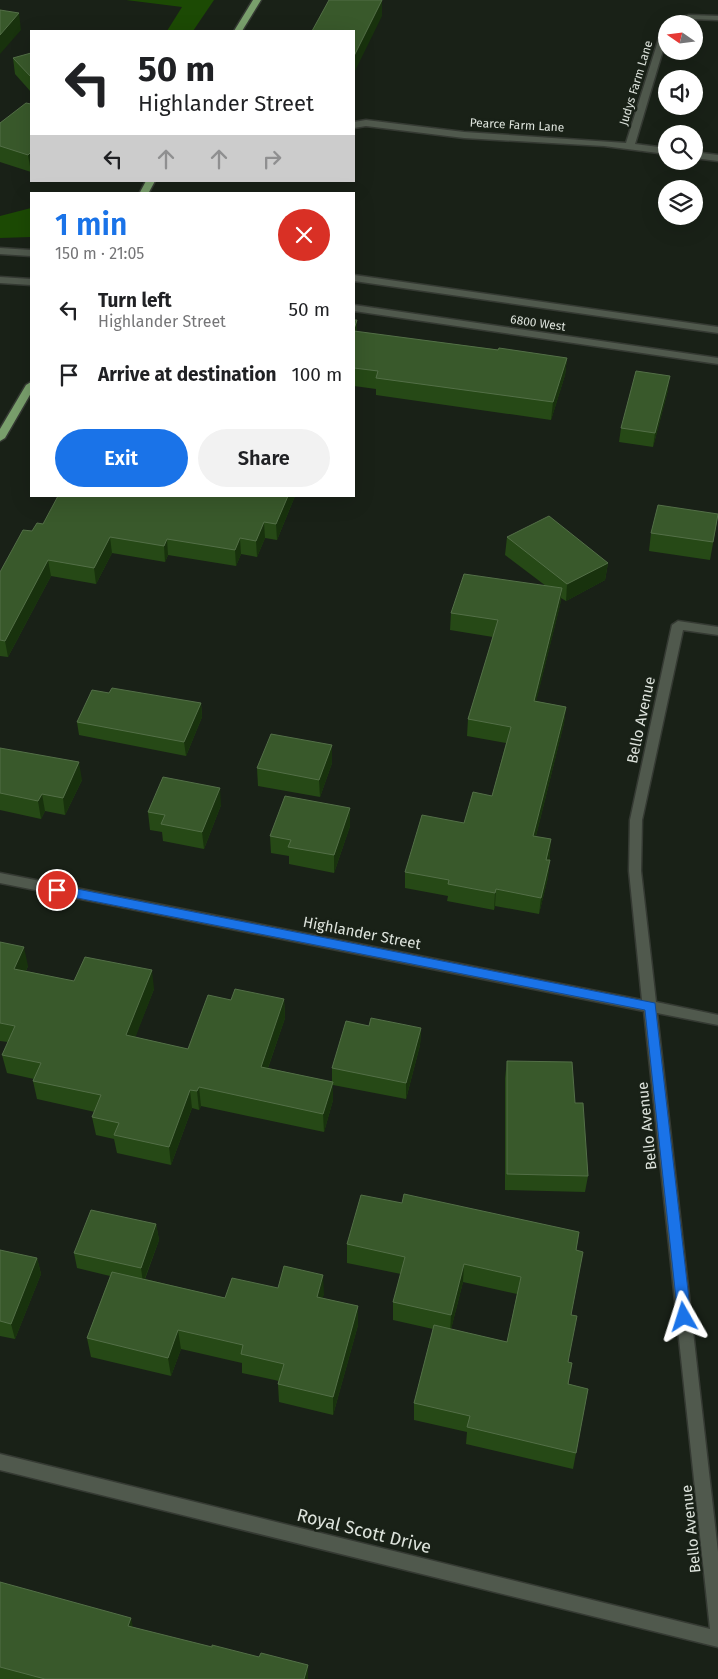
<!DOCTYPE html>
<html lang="en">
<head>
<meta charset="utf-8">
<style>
  :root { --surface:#fff; --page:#f2f2f2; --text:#202124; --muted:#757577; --accent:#1a73e8 }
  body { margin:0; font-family:"Fira Sans",sans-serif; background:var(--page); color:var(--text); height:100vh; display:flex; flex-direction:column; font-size:19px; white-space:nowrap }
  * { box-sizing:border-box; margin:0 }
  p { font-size:16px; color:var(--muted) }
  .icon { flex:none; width:28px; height:28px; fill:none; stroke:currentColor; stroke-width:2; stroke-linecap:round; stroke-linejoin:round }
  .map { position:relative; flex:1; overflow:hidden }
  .side { position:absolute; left:30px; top:192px; width:325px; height:305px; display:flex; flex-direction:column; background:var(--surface); border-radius:0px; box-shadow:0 5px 20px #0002 }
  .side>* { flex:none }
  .top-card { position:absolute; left:30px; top:30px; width:325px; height:152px; border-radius:0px; box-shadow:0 5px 20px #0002; background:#fff; color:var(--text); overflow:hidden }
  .needle { width:32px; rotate:284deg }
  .controls { position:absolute; left:658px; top:15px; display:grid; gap:10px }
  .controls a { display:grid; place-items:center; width:45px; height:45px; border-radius:50%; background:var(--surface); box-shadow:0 5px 20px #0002; font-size:25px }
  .pin { position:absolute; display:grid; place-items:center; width:42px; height:42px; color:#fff; margin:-21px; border:2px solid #fff; border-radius:50%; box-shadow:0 1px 5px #0007 }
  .me { position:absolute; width:55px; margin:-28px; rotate:354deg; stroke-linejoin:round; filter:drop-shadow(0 0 4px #0008) }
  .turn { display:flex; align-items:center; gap:18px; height:105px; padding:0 25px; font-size:22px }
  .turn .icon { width:65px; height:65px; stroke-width:2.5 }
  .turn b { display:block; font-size:35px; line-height:42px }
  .lanes { display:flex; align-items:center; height:48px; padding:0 25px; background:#0003; justify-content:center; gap:25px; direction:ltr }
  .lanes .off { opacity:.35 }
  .round { display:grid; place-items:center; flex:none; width:52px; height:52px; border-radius:26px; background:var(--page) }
  .summary { display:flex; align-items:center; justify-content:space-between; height:85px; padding:0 25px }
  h1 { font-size:30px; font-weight:600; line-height:38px; color:var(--accent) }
  .action { display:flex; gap:10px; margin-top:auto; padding:10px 25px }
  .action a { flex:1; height:58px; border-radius:30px; background:var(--accent); color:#fff; font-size:20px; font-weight:600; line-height:58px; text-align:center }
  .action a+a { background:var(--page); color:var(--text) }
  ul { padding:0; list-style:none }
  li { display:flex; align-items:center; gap:15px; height:65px; padding:0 25px }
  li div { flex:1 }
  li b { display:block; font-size:19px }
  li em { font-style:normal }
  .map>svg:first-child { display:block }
</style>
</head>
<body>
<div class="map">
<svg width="718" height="1679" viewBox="0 0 718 1679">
  <rect width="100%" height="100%" fill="#192117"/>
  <g fill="#1c4a04">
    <polygon points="126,0 214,0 193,31 167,31 182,7"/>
    <polygon points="31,208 31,237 0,238 0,216"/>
  </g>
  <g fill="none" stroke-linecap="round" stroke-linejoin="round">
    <defs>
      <polygon id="lane" points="354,275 718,327 718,333 354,281"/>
      <g id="street">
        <polygon points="689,15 718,16 718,20 690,19 678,24 666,24"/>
        <polygon points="663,25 666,25 666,40 635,144 666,148 666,154 604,146 464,138 366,126 354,128 354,122 366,120 464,132 626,143"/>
        <polygon points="694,152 718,155 718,161 694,158"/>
        <polygon points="0,248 31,250 31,256 0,254"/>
        <polygon points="0,277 31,279 31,285 0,283"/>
        <polygon points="354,305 718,358 718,364 354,311"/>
        <polygon points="678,621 718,627 718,635 683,630 642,820 641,871 656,1002 718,1015 718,1025 657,1013 718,1552 718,1647 0,1470 0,1454 710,1629 644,1011 0,883 0,873 642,1000 629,871 630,820 672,625"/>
      </g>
      <g id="primary">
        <polygon points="253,0 261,0 242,31 234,31"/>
        <polygon points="146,181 155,181 148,194 139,194"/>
        <polygon points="31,382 31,393 5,438 0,441 0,429 26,385"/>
      </g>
    </defs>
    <use href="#lane" stroke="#353a33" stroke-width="3"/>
    <use href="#street" stroke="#353a33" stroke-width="3"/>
    <use href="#primary" stroke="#353a33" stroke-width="3"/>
    <use href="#lane" fill="#50594d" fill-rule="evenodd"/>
    <use href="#street" fill="#50594d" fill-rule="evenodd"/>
    <use href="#primary" fill="#799f6c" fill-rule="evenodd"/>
  </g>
  <g fill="#264916" fill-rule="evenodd">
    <polygon points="31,53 31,92 15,74 13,58"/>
    <polygon points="31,104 31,172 0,162 0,123"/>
    <polygon points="354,320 357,320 357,332 567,358 565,375 551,420 376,395 376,389 354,386"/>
    <polygon points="668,390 653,447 619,442 621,428"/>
    <polygon points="295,496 277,540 265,538 257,557 241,554 236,566 168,555 165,562 112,553 96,584 51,576 8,657 0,656 0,572 32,531 43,524"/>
    <polygon points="718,516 710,560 649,551 651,533"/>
    <polygon points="507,537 608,563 605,580 566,601 561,598 560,605 536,701 566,707 564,723 536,836 550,856 549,860 548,877 539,914 495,906 494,910 447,901 448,896 405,888 405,872 464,823 492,796 506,743 467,736 468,719 493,637 450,630 451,613 546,586 505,555"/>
    <polygon points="109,693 201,703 202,717 186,756 79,735 77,722"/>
    <polygon points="332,745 332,763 320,797 258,786 257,768"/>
    <polygon points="0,748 82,780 65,815 45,811 41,819 0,810"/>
    <polygon points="221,805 204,849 163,841 162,832 150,830 148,812"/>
    <polygon points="350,808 350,826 334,873 289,864 289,856 271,853 270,836"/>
    <polygon points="0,942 28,966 26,971 74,981 154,989 135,1037 188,1049 231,1000 284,999 285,1018 268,1068 332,1082 332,1068 369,1026 421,1028 420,1045 406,1099 333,1085 333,1100 324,1132 201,1106 199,1110 192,1108 171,1165 117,1153 114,1139 96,1135 92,1117 95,1112 37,1099 33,1081 34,1079 7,1073 2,1055 8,1042 0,1041"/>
    <polygon points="507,1061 588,1176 585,1192 505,1190 505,1078"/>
    <path d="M402 1203 579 1232 576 1251 568 1362 569 1384 588 1389 573 1469 466 1444 467 1432 414 1420V1403L433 1329 393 1320V1302L401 1274 347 1263V1244ZM463 1282 517 1294 507 1342 451 1329Z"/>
    <polygon points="156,1224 159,1240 145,1279 225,1298 278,1288 324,1294 322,1298 358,1306 358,1325 333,1415 279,1402 278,1384 279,1381 242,1373 242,1363 181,1349 171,1376 91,1357 87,1338 110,1276 77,1268 74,1253"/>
    <polygon points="0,1250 37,1258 41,1274 15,1339 0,1336"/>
    <polygon points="0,1582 133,1627 308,1679 0,1679"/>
  </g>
  <g fill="#18320d">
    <polygon points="382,0 382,16 354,73 354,56"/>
    <polygon points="19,13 21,30 0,54 0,35"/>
    <polygon points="31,152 31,172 28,155"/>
    <polygon points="357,320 357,338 354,347 354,329"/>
    <polygon points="567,358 565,375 551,420 553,402"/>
    <polygon points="670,376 668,390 653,447 655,433"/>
    <polygon points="288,496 295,496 277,540 276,524"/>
    <polygon points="264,522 265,538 257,557 256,541"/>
    <polygon points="110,537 112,553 96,584 94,568"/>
    <polygon points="240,538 241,554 236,566 235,550"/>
    <polygon points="167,539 168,555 165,562 164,546"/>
    <polygon points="48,560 51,576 8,657 5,641"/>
    <polygon points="608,563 605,580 566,601 567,584"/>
    <polygon points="562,588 560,605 532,718 534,701"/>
    <polygon points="201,703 202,717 186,756 184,742"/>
    <polygon points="566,707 564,723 532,852 533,836"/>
    <polygon points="332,745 332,763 320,797 319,780"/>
    <polygon points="79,762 82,780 65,815 63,798"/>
    <polygon points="220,788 221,805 204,849 202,832"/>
    <polygon points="42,794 45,811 41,819 38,801"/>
    <polygon points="350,808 350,826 334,873 334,855"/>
    <polygon points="551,839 550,856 545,876 546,860"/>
    <polygon points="550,860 548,877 539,914 541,898"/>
    <polygon points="496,889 495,906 494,910 495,893"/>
    <polygon points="24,947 28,966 18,988 14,969"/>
    <polygon points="152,970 154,989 129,1054 126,1035"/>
    <polygon points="284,999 285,1018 262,1085 261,1067"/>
    <polygon points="421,1028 420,1045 406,1099 406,1083"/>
    <polygon points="333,1082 333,1100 324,1132 323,1114"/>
    <polygon points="199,1087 201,1106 199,1110 197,1091"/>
    <polygon points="190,1090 192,1108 171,1165 169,1147"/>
    <polygon points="156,1224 159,1240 143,1283 141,1268"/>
    <polygon points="37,1258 41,1274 15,1339 11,1324"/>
    <polygon points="464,1264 463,1282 450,1333 451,1315"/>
    <polygon points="323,1275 324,1294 317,1316 317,1297"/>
    <polygon points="358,1306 358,1325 333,1415 333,1397"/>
    <polygon points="178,1330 181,1349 171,1376 168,1358"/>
    <polygon points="131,1618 134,1632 128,1626"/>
    <polygon points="308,1665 308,1679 304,1679"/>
  </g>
  <g fill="#39592b" stroke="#536f47">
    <polygon points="329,0 382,0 354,56 354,31 312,31"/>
    <polygon points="0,10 19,13 0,35"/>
    <polygon points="31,53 31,77 13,58"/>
    <polygon points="26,103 31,104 31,152 28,155 0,146 0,123"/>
    <polygon points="354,320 357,320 354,329"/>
    <polygon points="354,331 498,350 499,348 567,358 553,402 376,378 378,371 354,368"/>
    <polygon points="636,371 670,376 655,433 621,428"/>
    <polygon points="58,496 288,496 276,524 264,522 256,541 240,538 235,550 167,539 164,546 110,537 94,568 48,560 5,641 0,640 0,572 23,530 32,531 37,523 43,524"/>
    <polygon points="658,505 718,514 713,542 651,533"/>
    <polygon points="549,516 608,563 567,584 507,537"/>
    <polygon points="464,574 562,588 534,701 566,707 533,836 551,839 546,860 550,860 541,898 496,889 495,893 448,884 449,880 405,872 422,815 464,823 473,792 492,796 511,727 468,719 498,620 451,613"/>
    <polygon points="112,688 201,703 184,742 77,722 92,690 109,693"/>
    <polygon points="271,734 332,745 319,780 257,768"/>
    <polygon points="0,748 79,762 63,798 42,794 38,801 0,793"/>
    <polygon points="163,777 220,788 202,832 161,824 165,815 148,812"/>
    <polygon points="285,796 350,808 334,855 288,847 291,840 270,836"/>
    <polygon points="0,942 24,947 14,969 74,981 85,957 152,970 126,1035 188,1049 208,995 231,1000 235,989 284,999 261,1067 333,1082 323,1114 199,1087 197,1091 190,1090 169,1147 114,1135 119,1123 92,1117 101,1095 33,1081 41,1063 2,1055 15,1026 0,1023"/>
    <polygon points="371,1018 421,1028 406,1083 332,1068 346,1021 369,1026"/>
    <polygon points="507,1061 572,1062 575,1103 583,1103 588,1176 507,1174"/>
    <polygon points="404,1194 579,1232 576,1250 583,1252 571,1315 577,1316 568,1362 572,1363 568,1384 588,1389 576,1453 467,1427 470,1416 414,1403 434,1325 507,1342 521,1277 464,1264 451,1315 393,1302 405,1257 347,1244 361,1195 402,1203"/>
    <polygon points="91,1210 156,1224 141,1268 74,1253"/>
    <polygon points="0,1250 37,1258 11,1324 0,1321"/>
    <polygon points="284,1266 323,1275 317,1297 358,1306 333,1397 278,1384 284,1364 241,1354 243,1345 178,1330 168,1358 87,1338 112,1272 225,1298 232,1278 278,1288"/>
    <polygon points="0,1582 131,1618 128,1626 212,1647 212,1645 259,1657 261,1653 308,1665 304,1679 45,1679 0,1667"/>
  </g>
  <polygon fill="#1a73e8" stroke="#114b97" points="57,885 655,1003 691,1317 689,1321 684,1323 680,1321 678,1317 645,1010 57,894 52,890"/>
  <g text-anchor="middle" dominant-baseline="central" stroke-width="5" stroke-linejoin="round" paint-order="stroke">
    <g font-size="12" fill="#dde3dc" stroke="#192117">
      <text transform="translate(636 83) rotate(-73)">Judys Farm Lane</text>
      <text transform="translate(517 125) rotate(3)">Pearce Farm Lane</text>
      <text transform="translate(538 323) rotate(8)">6800 West</text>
    </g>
    <g font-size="15" fill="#dde3dc" stroke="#192117">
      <text transform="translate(641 720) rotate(-78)">Bello Avenue</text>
      <text transform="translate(362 933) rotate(11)">Highlander Street</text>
      <text transform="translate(647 1126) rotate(-96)">Bello Avenue</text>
      <text transform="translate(691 1529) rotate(-96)">Bello Avenue</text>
    </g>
    <g font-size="18" fill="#dde3dc" stroke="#192117">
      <text transform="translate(364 1531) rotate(14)">Royal Scott Drive</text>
    </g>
  </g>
</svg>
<div class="controls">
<a><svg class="needle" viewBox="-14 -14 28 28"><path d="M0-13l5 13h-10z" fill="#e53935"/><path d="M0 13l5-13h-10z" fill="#757577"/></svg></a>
<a><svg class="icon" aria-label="sound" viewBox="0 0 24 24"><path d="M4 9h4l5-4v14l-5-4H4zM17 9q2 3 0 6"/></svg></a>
<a><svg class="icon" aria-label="search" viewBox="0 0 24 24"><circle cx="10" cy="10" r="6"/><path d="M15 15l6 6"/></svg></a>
<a><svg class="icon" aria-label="layers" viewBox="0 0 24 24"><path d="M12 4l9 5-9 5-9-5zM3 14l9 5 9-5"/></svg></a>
</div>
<div class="pin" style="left:57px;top:890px;background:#d93025"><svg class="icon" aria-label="arrive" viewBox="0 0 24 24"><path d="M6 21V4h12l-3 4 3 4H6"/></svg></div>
<svg class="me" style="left:684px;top:1317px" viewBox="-20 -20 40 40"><path d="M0-17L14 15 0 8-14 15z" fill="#1a73e8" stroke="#fff" stroke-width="4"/></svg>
<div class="top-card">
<div class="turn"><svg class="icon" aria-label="left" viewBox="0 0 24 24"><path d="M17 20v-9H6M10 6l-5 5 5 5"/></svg><div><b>50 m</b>Highlander Street</div></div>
<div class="lanes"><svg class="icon" aria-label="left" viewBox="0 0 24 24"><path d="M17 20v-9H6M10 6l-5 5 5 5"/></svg><svg class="icon off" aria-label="ahead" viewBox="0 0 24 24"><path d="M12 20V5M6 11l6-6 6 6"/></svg><svg class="icon off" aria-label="ahead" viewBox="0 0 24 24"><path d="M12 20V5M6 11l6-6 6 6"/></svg><svg class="icon off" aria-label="right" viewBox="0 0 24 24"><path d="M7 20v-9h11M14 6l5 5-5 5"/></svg></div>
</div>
<section class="side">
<div class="summary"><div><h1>1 min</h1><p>150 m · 21:05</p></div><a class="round" style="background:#d93025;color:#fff"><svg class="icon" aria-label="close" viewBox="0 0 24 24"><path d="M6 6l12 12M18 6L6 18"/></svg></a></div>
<ul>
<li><svg class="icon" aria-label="left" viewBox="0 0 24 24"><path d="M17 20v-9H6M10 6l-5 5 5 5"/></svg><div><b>Turn left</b><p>Highlander Street</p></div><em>50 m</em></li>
<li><svg class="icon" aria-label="arrive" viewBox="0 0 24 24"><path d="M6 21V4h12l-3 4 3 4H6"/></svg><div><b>Arrive at destination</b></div><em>100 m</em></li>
</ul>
<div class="action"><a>Exit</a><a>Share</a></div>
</section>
</div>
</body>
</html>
